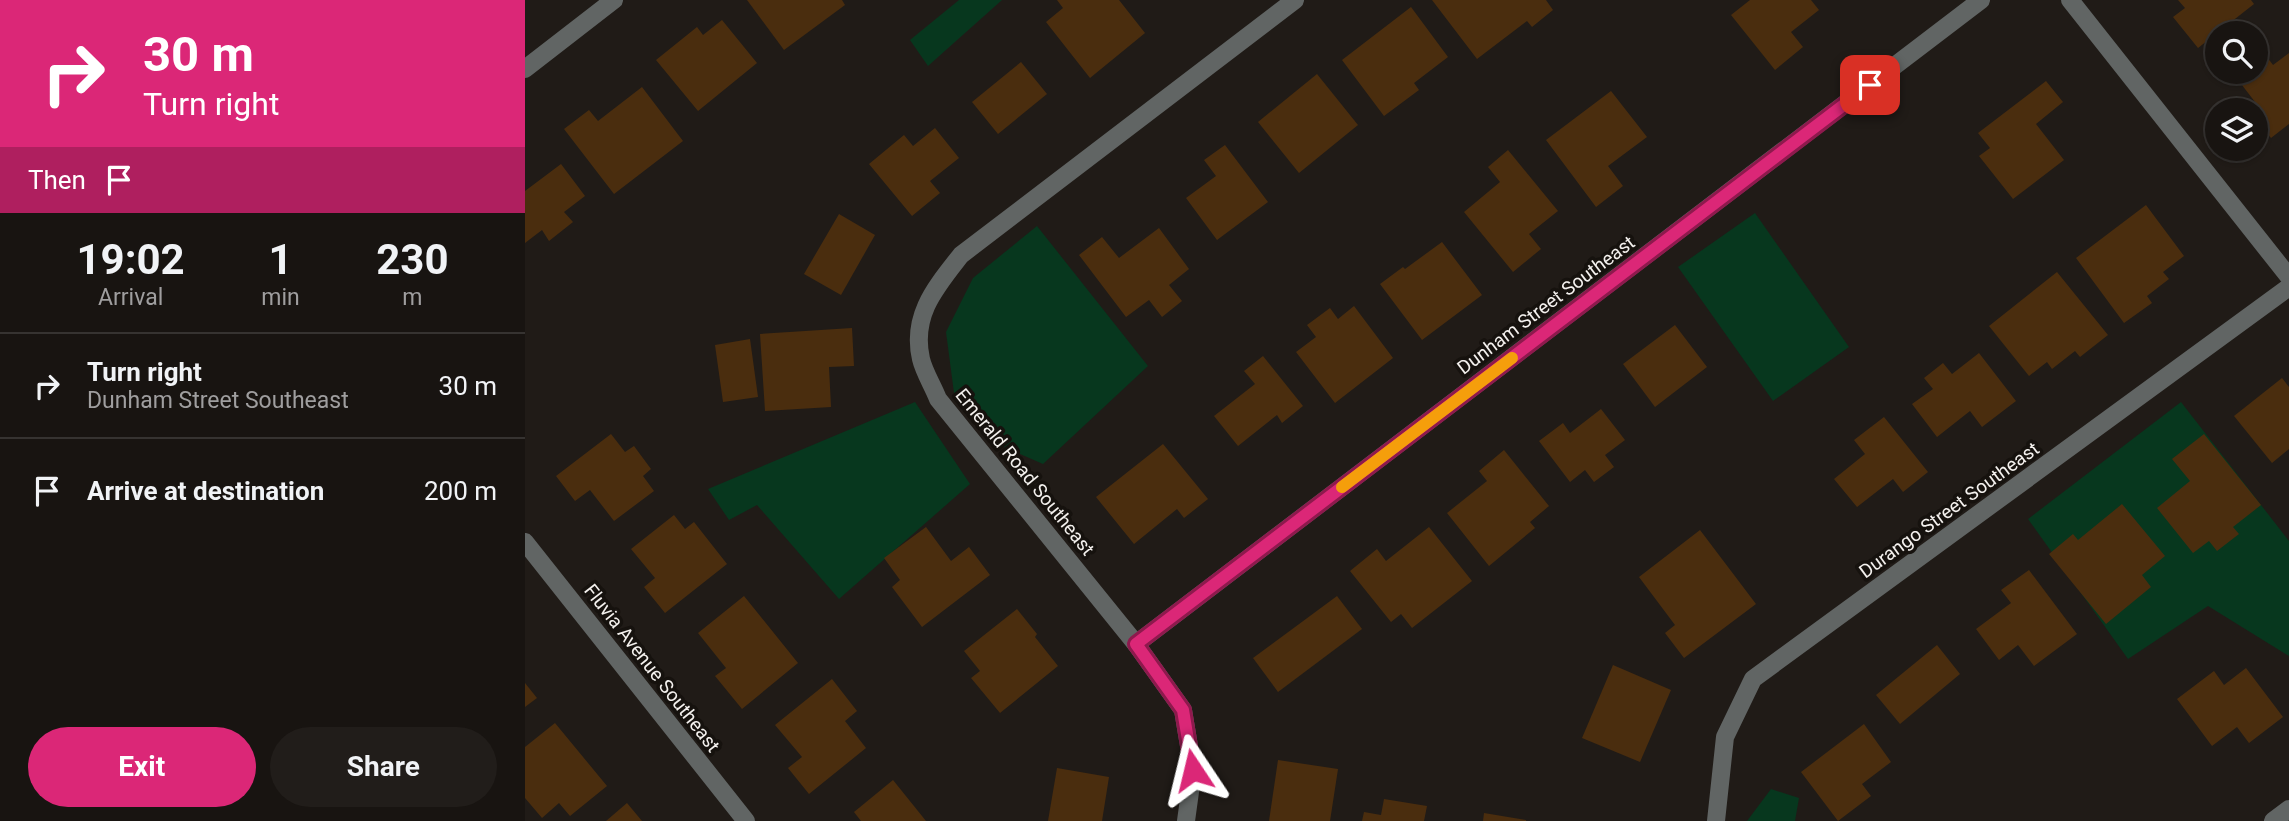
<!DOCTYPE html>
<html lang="en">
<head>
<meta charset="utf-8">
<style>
  :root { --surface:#181411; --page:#211d1a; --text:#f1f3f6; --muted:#9f9e9f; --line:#363331; --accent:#db2777 }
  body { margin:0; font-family:Roboto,sans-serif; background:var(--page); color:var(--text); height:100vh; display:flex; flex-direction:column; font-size:26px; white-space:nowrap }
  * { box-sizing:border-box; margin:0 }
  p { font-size:23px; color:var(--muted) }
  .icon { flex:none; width:38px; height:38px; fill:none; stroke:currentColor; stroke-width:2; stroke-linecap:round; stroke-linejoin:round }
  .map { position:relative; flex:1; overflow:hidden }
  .details { display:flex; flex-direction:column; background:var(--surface); width:525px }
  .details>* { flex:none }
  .guide { background:#db2777; color:#fff; overflow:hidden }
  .controls { position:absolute; left:1680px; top:21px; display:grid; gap:14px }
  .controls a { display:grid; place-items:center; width:63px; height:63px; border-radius:50%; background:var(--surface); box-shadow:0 2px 5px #0004,0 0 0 2px var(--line); font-size:35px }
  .pin { position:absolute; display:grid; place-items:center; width:60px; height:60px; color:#fff; margin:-30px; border-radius:14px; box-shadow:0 4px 10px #0006 }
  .me { position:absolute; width:77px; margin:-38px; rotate:350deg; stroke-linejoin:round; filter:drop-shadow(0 0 5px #0008) }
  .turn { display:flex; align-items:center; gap:24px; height:147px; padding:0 28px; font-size:32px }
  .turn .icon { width:91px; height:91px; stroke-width:2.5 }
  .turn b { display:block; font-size:49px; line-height:60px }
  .then { display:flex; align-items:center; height:66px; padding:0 28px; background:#0003; gap:14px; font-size:26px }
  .eta { display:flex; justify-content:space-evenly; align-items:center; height:119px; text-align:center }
  .eta b { font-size:42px; font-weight:700; line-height:49px }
  .button { display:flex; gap:14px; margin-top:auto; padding:14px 28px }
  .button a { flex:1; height:80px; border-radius:42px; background:var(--accent); color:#fff; font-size:28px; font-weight:700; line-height:80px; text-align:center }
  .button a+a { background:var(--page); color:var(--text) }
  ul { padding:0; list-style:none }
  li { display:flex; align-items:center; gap:21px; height:105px; padding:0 28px; border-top:2px solid var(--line) }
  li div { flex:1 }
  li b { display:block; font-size:26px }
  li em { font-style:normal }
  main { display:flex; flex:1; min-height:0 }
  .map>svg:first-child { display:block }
</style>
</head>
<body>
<main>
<section class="details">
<div class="guide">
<div class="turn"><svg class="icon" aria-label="right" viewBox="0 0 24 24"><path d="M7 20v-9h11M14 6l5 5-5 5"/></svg><div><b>30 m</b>Turn right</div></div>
<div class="then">Then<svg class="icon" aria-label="arrive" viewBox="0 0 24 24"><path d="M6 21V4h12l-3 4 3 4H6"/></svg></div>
</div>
<div class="eta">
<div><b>19:02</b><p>Arrival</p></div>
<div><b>1</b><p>min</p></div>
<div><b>230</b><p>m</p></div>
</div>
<ul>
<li><svg class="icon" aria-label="right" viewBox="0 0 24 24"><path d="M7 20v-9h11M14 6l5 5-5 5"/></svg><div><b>Turn right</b><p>Dunham Street Southeast</p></div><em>30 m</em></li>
<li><svg class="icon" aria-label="arrive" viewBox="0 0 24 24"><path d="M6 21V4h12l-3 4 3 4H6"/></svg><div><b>Arrive at destination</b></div><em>200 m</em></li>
</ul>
<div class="button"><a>Exit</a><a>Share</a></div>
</section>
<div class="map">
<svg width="1764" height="821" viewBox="0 0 1764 821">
  <rect width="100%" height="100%" fill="#201b17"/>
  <g fill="#07371e">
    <polygon points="434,0 477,0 403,66 385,40"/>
    <polygon points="1230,213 1324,347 1248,401 1153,267"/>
    <polygon points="512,226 623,366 518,464 474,445 429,393 421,332 448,278"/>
    <polygon points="390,402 445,484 314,599 232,505 204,520 183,489"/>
    <polygon points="1656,402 1764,541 1764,656 1683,606 1603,659 1503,519"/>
    <polygon points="1246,789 1274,798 1270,821 1222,821"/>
  </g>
  <g fill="#4a2d0e">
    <polygon points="222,0 317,0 320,5 259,50"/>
    <polygon points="532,0 594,0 620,33 565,78 521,22 538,8"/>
    <polygon points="907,0 1021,0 1028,10 1007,27 1002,21 952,59"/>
    <polygon points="1225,0 1286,0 1294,10 1266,32 1278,47 1250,70 1206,15"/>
    <polygon points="1653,0 1726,0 1729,4 1673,48 1648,17 1660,8"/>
    <polygon points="886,7 923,57 889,83 894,90 859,116 817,60"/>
    <polygon points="197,20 232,63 173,111 131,60 172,27 178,35"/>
    <polygon points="1731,42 1748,65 1764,53 1764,124 1746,138 1731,119 1731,110 1724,110 1722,108 1730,102 1707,72 1731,72"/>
    <polygon points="496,62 522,94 473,134 447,102"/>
    <polygon points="792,74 833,125 774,173 733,122"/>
    <polygon points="1521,81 1538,102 1511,124 1539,160 1488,199 1454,156 1465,148 1453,133"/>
    <polygon points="117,87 158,141 89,194 39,129 64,110 73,121"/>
    <polygon points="1086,91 1122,137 1083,166 1098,186 1071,207 1021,140"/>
    <polygon points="410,128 434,158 405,181 415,193 387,216 344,164 379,135 388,146"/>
    <polygon points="700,145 743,202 692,240 661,198 691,176 679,160"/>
    <polygon points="983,150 1033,211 1004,234 1016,249 988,272 939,212 975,182 963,167"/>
    <polygon points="36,164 60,196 39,212 48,222 24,241 17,230 0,243 0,191"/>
    <polygon points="1621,205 1659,256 1638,272 1644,279 1622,296 1627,303 1599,323 1551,258"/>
    <polygon points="314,214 350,235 316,295 279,274"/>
    <polygon points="634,228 664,269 644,285 657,301 637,317 624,300 601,317 554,255 577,237 594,258"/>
    <polygon points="917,242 957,295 897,340 855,284 878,267 880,269"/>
    <polygon points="1532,272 1583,335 1555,357 1550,351 1527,369 1522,362 1504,376 1464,326"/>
    <polygon points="829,306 868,358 810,403 771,352 791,337 782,325 805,308 813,319"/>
    <polygon points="1150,325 1182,367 1130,407 1098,364"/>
    <polygon points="327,328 329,366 304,367 306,407 240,411 235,334"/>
    <polygon points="225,339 233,397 198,402 190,345"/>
    <polygon points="1454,353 1491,401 1457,427 1445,411 1412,437 1387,404 1408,389 1399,378 1418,363 1427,374"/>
    <polygon points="738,356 778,406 757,423 752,415 713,446 689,416 730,384 719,371"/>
    <polygon points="1757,378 1764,387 1764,449 1747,463 1709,416"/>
    <polygon points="1076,409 1100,440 1080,455 1089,467 1069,482 1060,470 1045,482 1014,441 1038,423 1045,433"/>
    <polygon points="1359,417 1403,472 1378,492 1368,479 1332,507 1309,479 1340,454 1329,440"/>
    <polygon points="86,434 100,452 109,446 126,469 118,476 129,491 89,521 65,490 50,501 31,476"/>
    <polygon points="1679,434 1736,505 1708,527 1714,534 1692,551 1684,541 1668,553 1632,508 1665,481 1647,459"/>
    <polygon points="638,444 683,499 659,518 652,509 609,544 571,497"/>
    <polygon points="979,450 1024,506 1005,522 1010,528 964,566 922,513 962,481 954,471"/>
    <polygon points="1597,504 1640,556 1617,575 1626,587 1581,624 1524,554 1548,534 1553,540"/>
    <polygon points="149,515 160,529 169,522 202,564 140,613 119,587 130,578 106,549"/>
    <polygon points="401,527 426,561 444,547 465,575 397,627 367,587 375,580 359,558"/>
    <polygon points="904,527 947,581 887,628 876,614 866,622 825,571 852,549 861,561"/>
    <polygon points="1175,530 1231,604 1159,658 1140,633 1150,625 1114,577"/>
    <polygon points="1504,570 1552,634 1509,666 1493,645 1474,660 1451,629 1486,603 1476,590"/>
    <polygon points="219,596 273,663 217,709 190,676 201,668 173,633"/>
    <polygon points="812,596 837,629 753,692 728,658"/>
    <polygon points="492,609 512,634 510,637 533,666 475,713 446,678 455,671 439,651"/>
    <polygon points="1412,645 1435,674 1375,724 1351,695"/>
    <polygon points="1088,665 1146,690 1115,762 1057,738"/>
    <polygon points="1721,668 1758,717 1724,743 1712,727 1687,746 1652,699 1689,671 1699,685"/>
    <polygon points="307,679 332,711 320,721 341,748 284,794 263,768 277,757 250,725"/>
    <polygon points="0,683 12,698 0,707"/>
    <polygon points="30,723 82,786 45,816 34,803 17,818 0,798 0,747"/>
    <polygon points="1339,724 1366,762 1337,784 1346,796 1313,821 1276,772"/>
    <polygon points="753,760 813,769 805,821 744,821"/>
    <polygon points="532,768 584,777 577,821 523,821"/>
    <polygon points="368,780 401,821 336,821 329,812"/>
    <polygon points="859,799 902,806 899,821 837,821 839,812 856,815"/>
    <polygon points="102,803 117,821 81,821"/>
    <polygon points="959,813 1001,820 1001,821 958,821"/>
  </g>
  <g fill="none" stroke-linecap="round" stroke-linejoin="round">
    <g stroke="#616564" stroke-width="18">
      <polyline points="1545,0 1764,277"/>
      <polyline points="0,69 89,0"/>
      <polyline points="0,542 221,821"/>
      <polyline points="611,644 1456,0"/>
      <path d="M661 821 668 770 658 710 611 644 413 399C408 386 399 372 396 359 386 315 411 287 436 255L770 0"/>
      <polyline points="1191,821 1200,737 1228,679 1764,287"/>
      <polyline points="1748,821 1764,809"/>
    </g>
  </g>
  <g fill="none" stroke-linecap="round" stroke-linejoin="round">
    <defs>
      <polyline id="route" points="668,770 658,710 611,644 1345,85"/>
    </defs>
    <use href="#route" stroke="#8e194d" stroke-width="18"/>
    <use href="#route" stroke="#db2777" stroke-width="12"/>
    <polyline stroke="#f59e0b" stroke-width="12" points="817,487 987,358"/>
  </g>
  <g text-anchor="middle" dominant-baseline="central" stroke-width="7" stroke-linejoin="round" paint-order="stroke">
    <g font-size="19" fill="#f4f1ee" stroke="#16120e">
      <text transform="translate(1021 305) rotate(-37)">Dunham Street Southeast</text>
      <text transform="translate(500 472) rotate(51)">Emerald Road Southeast</text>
      <text transform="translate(1424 510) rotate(-36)">Durango Street Southeast</text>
      <text transform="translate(127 668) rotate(52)">Fluvia Avenue Southeast</text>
    </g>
  </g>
</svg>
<div class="controls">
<a><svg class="icon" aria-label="search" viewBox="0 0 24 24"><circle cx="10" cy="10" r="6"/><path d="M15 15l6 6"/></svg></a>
<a><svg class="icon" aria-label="layers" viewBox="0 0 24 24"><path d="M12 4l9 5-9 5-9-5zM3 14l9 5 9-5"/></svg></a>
</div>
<div class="pin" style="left:1345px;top:85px;background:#d93025"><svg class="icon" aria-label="arrive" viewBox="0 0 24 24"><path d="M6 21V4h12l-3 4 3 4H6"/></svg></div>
<svg class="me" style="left:668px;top:770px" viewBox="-20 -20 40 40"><path d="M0-17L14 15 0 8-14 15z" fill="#db2777" stroke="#fff" stroke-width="4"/></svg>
</div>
</main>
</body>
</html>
